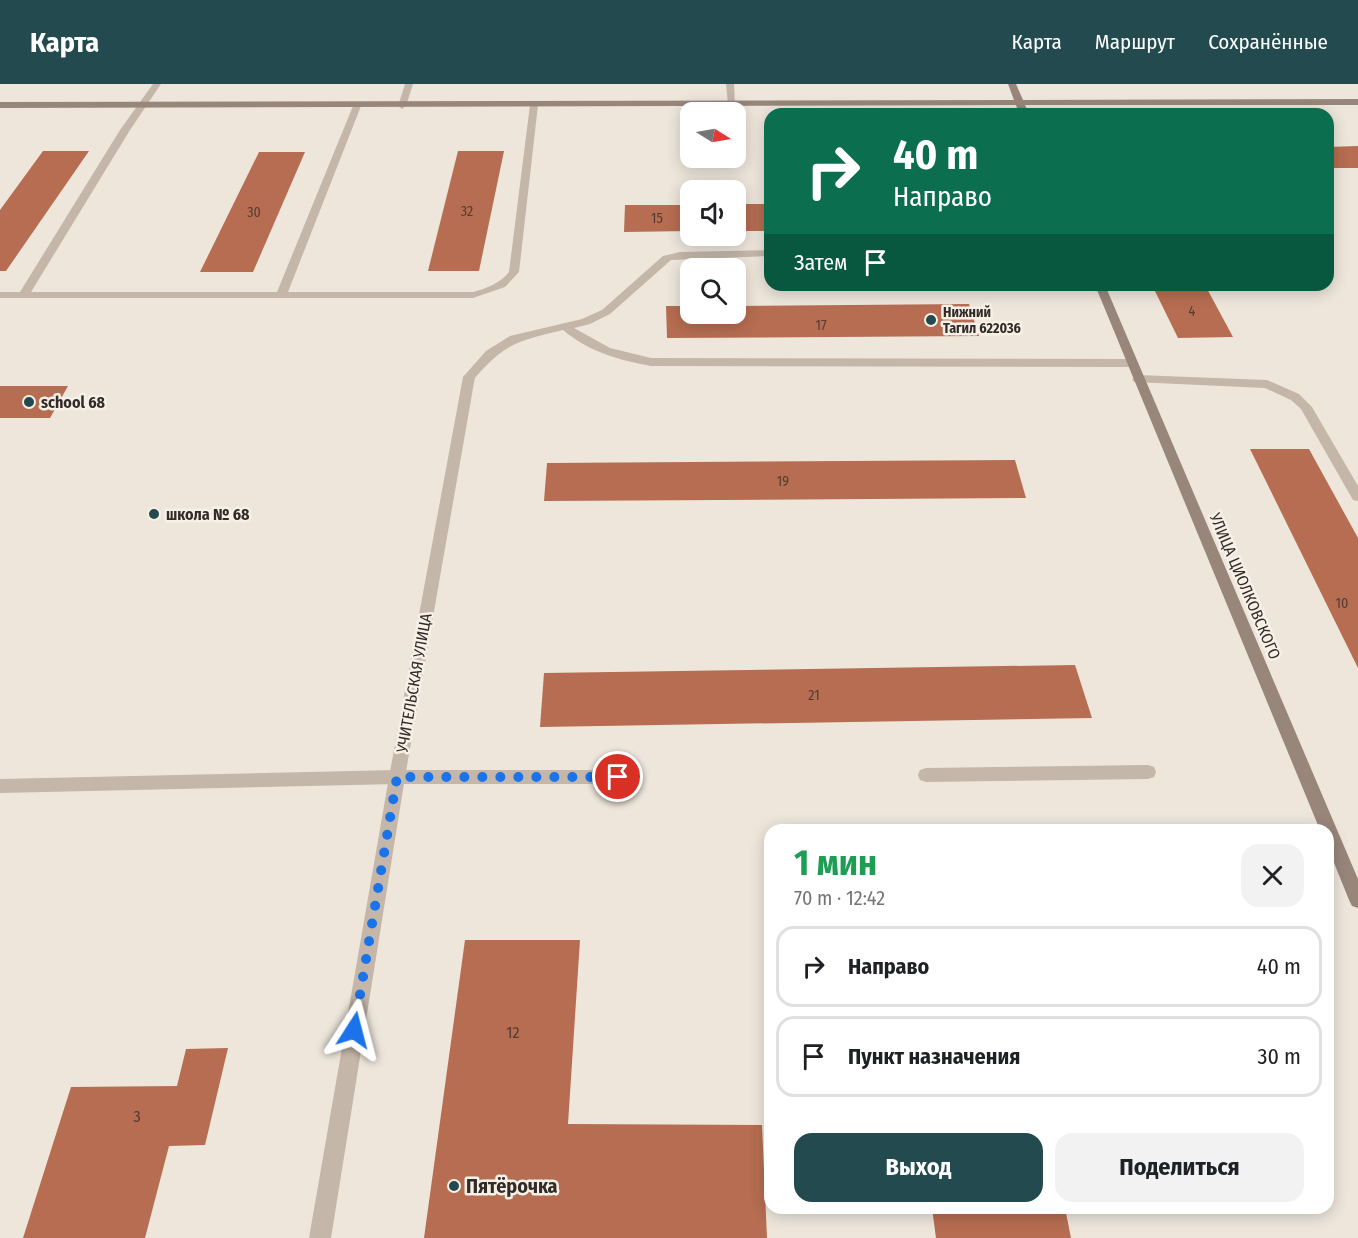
<!DOCTYPE html>
<html lang="ru">
<head>
<meta charset="utf-8">
<style>
  :root { --surface:#fff; --page:#f2f2f2; --text:#202124; --muted:#757577; --line:#e0e0e0; --accent:#234a4e }
  body { margin:0; font-family:"Fira Sans Condensed",sans-serif; background:var(--page); color:var(--text); height:100vh; display:flex; flex-direction:column; font-size:22px; white-space:nowrap }
  * { box-sizing:border-box; margin:0 }
  p { font-size:20px; color:var(--muted) }
  .icon { flex:none; width:33px; height:33px; fill:none; stroke:currentColor; stroke-width:2; stroke-linecap:round; stroke-linejoin:round }
  .map { position:relative; flex:1; overflow:hidden }
  .drawer { position:absolute; left:764px; top:740px; width:570px; height:390px; display:flex; flex-direction:column; background:var(--surface); border-radius:18px; box-shadow:0 3px 15px #0003 }
  .drawer>* { flex:none }
  .top-card { position:absolute; left:764px; top:24px; width:570px; height:183px; border-radius:18px; box-shadow:0 3px 15px #0003; background:#0b6e4f; color:#fff; overflow:hidden }
  .needle { width:39px; rotate:101deg }
  .buttons { position:absolute; left:680px; top:18px; display:grid; gap:12px }
  .buttons a { display:grid; place-items:center; width:66px; height:66px; border-radius:12px; background:var(--surface); box-shadow:0 3px 15px #0003; font-size:30px }
  .pin { position:absolute; display:grid; place-items:center; width:51px; height:51px; color:#fff; margin:-26px; border:3px solid #fff; border-radius:50%; box-shadow:0 2px 6px #0007 }
  .me { position:absolute; width:66px; margin:-33px; rotate:9deg; stroke-linejoin:round; filter:drop-shadow(0 0 4px #0008) }
  .turn { display:flex; align-items:center; gap:21px; height:126px; padding:0 30px; font-size:27px }
  .turn .icon { width:78px; height:78px; stroke-width:2.5 }
  .turn b { display:block; font-size:42px; line-height:51px }
  .then { display:flex; align-items:center; height:57px; padding:0 30px; background:#0003; gap:12px; font-size:22px }
  .round { display:grid; place-items:center; flex:none; width:63px; height:63px; border-radius:18px; background:var(--page) }
  .headline { display:flex; align-items:center; justify-content:space-between; height:102px; padding:0 30px }
  h1 { font-size:36px; font-weight:700; line-height:45px; color:#1e9e55 }
  .cta { display:flex; gap:12px; margin-top:auto; padding:12px 30px }
  .cta a { flex:1; height:69px; border-radius:18px; background:var(--accent); color:#fff; font-size:24px; font-weight:700; line-height:69px; text-align:center }
  .cta a+a { background:var(--page); color:var(--text) }
  ul { padding:0; list-style:none }
  li { display:flex; align-items:center; gap:18px; height:81px; margin:0 12px 9px; padding:0 18px; border:3px solid var(--line); border-radius:18px }
  li div { flex:1 }
  li b { display:block; font-size:22px }
  li em { font-style:normal }
  header { display:flex; align-items:center; gap:36px; box-sizing:border-box; height:84px; padding:0 30px; background:var(--accent); color:#fff }
  header strong { font-size:28px }
  nav { display:flex; gap:33px; margin-inline-start:auto; font-size:21px }
  .map>svg:first-child { display:block }
</style>
</head>
<body>
<header>
<strong>Карта</strong>
<nav><a>Карта</a><a>Маршрут</a><a>Сохранённые</a></nav>
</header>
<div class="map">
<svg width="1358" height="1154" viewBox="0 0 1358 1154">
  <rect width="100%" height="100%" fill="#eee6db"/>
  <g fill="#b66d51">
    <polygon points="1358,62 1358,84 1328,84 1328,63"/>
    <polygon points="43,67 89,67 6,187 0,187 0,126"/>
    <polygon points="458,67 504,67 479,187 428,187"/>
    <polygon points="259,68 305,68 253,188 200,188"/>
    <rect x="735" y="120" width="35" height="27"/>
    <polygon points="625,121 690,121 690,147 624,148"/>
    <polygon points="1152,201 1205,201 1233,253 1178,254"/>
    <polygon points="969,220 979,252 667,254 666,222 690,222 690,230 735,230 735,222"/>
    <polygon points="0,302 68,302 50,334 0,334"/>
    <polygon points="1250,365 1309,365 1358,454 1358,584"/>
    <polygon points="1015,376 1026,414 544,417 547,379"/>
    <polygon points="1075,581 1092,634 540,643 544,589"/>
    <polygon points="465,856 580,856 568,1040 762,1041 767,1154 424,1154"/>
    <polygon points="228,964 205,1061 169,1062 145,1154 23,1154 71,1003 177,1002 186,965"/>
    <polygon points="932,1124 1065,1124 1071,1154 936,1154"/>
  </g>
  <g fill="none" stroke-linecap="round" stroke-linejoin="round">
    <g fill="#c4b6a9" fill-rule="evenodd">
      <path d="M153 0H161L130 46 31 208H277L353 22 357 19 361 22 288 208H473C487 204 499 200 509 188L530 21 534 18 538 21 519 188 505 203 473 214H0V208H20L120 46Z"/>
      <polygon points="405,0 413,0 406,22 402,25 398,22"/>
      <polygon points="726,0 734,0 735,22 728,20"/>
      <path d="M770 166V172L671 176 610 230 590 240 574 244 610 264 651 274 1132 275 1138 279 1132 283 651 282C619 276 589 268 563 246 517 257 505 259 473 296H465L463 293 486 267 510 252 582 235 602 226 663 172 680 168Z"/>
      <polygon points="1138,291 1267,296 1299,310 1312,323 1358,402 1358,417 1353,416 1301,325 1291,316 1265,304 1134,298 1132,295"/>
      <polygon points="1148,681 1154,683 1156,688 1154,693 1148,695 926,698 920,696 918,691 920,686 926,684"/>
      <polygon points="397,686 618,686 624,688 626,693 624,698 618,700 397,700 0,709 0,695"/>
    </g>
    <polygon fill="#c4b6a9" fill-rule="evenodd" points="469,289 475,293 405,693 331,1154 309,1154 389,693 463,293"/>
    <g fill="#98867b" fill-rule="evenodd">
      <polygon points="1008,0 1016,0 1023,16 1358,15 1358,21 1025,21 1029,30 1019,30 1016,21 0,24 0,18 1014,16"/>
      <polygon points="1095,201 1105,201 1358,795 1358,824 1352,822 1349,816 1328,764 1328,746 1320,746"/>
    </g>
  </g>
  <g fill="none" stroke-linecap="round" stroke-linejoin="round">
    <polyline stroke="#1a73e8" stroke-width="10" stroke-dasharray="0 18" points="354,946 397,693 618,693"/>
  </g>
  <g fill="#234a4e" stroke="#f6f0e7" stroke-width="2">
    <circle cx="931" cy="236" r="6"/>
    <circle cx="29" cy="318" r="6"/>
    <circle cx="154" cy="430" r="6"/>
    <circle cx="454" cy="1102" r="6"/>
  </g>
  <g text-anchor="middle" dominant-baseline="central" stroke-width="5" stroke-linejoin="round" paint-order="stroke">
    <g font-size="14" fill="#543c32">
      <text x="467" y="127">32</text>
      <text x="254" y="128">30</text>
      <text x="657" y="134">15</text>
      <text x="1192" y="227">4</text>
      <text x="821" y="241">17</text>
      <text x="783" y="397">19</text>
      <text x="1342" y="519">10</text>
      <text x="814" y="611">21</text>
    </g>
    <g font-size="14" font-weight="bold" fill="#332b28" stroke="#f6f0e7" text-anchor="start">
      <text x="943" y="228">Нижний<tspan x="943" dy="16">Тагил 622036</tspan></text>
    </g>
    <g font-size="16" font-weight="bold" fill="#332b28" stroke="#f6f0e7" text-anchor="start">
      <text x="41" y="318">school 68</text>
      <text x="166" y="430">школа № 68</text>
    </g>
    <g font-size="16" fill="#332b28" stroke="#f6f0e7">
      <text transform="translate(1245 502) rotate(67)">УЛИЦА ЦИОЛКОВСКОГО</text>
      <text transform="translate(414 599) rotate(-80)">УЧИТЕЛЬСКАЯ УЛИЦА</text>
    </g>
    <g font-size="16" fill="#543c32">
      <text x="513" y="948">12</text>
      <text x="137" y="1032">3</text>
    </g>
    <g font-size="20" font-weight="bold" fill="#332b28" stroke="#f6f0e7" text-anchor="start">
      <text x="466" y="1102">Пятёрочка</text>
    </g>
  </g>
</svg>
<div class="buttons">
<a><svg class="needle" viewBox="-14 -14 28 28"><path d="M0-13l5 13h-10z" fill="#e53935"/><path d="M0 13l5-13h-10z" fill="#757577"/></svg></a>
<a><svg class="icon" aria-label="sound" viewBox="0 0 24 24"><path d="M4 9h4l5-4v14l-5-4H4zM17 9q2 3 0 6"/></svg></a>
<a><svg class="icon" aria-label="search" viewBox="0 0 24 24"><circle cx="10" cy="10" r="6"/><path d="M15 15l6 6"/></svg></a>
</div>
<div class="pin" style="left:618px;top:693px;background:#d93025"><svg class="icon" aria-label="arrive" viewBox="0 0 24 24"><path d="M6 21V4h12l-3 4 3 4H6"/></svg></div>
<svg class="me" style="left:354px;top:946px" viewBox="-20 -20 40 40"><path d="M0-17L14 15 0 8-14 15z" fill="#1a73e8" stroke="#fff" stroke-width="4"/></svg>
<div class="top-card">
<div class="turn"><svg class="icon" aria-label="right" viewBox="0 0 24 24"><path d="M7 20v-9h11M14 6l5 5-5 5"/></svg><div><b>40 m</b>Направо</div></div>
<div class="then">Затем<svg class="icon" aria-label="arrive" viewBox="0 0 24 24"><path d="M6 21V4h12l-3 4 3 4H6"/></svg></div>
</div>
<section class="drawer">
<div class="headline"><div><h1>1 мин</h1><p>70 m · 12:42</p></div><a class="round"><svg class="icon" aria-label="close" viewBox="0 0 24 24"><path d="M6 6l12 12M18 6L6 18"/></svg></a></div>
<ul>
<li><svg class="icon" aria-label="right" viewBox="0 0 24 24"><path d="M7 20v-9h11M14 6l5 5-5 5"/></svg><div><b>Направо</b></div><em>40 m</em></li>
<li><svg class="icon" aria-label="arrive" viewBox="0 0 24 24"><path d="M6 21V4h12l-3 4 3 4H6"/></svg><div><b>Пункт назначения</b></div><em>30 m</em></li>
</ul>
<div class="cta"><a>Выход</a><a>Поделиться</a></div>
</section>
</div>
</body>
</html>
